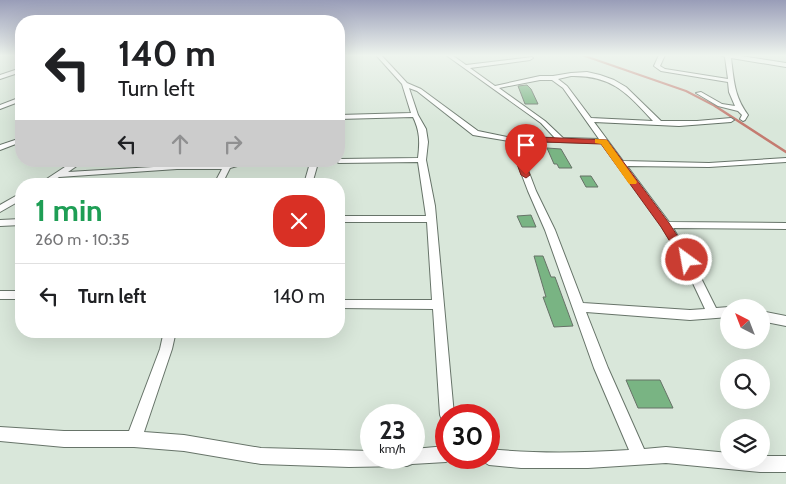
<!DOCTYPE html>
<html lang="en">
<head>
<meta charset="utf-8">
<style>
  :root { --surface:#fff; --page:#f2f2f2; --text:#202124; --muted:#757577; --line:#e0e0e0 }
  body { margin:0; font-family:Cabin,sans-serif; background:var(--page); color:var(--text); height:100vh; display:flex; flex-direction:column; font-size:19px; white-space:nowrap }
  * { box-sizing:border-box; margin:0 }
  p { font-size:16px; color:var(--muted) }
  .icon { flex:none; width:28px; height:28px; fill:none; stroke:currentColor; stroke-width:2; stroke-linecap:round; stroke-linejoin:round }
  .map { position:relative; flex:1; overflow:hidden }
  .sheet { position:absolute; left:15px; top:178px; width:330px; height:160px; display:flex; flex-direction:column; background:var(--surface); border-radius:20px; box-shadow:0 5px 20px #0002 }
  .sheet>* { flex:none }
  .banner { position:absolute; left:15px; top:15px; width:330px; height:152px; border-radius:20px; box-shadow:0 5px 20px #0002; background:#fff; color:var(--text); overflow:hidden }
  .needle { width:32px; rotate:318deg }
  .controls { position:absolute; left:720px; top:299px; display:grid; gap:10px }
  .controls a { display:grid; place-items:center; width:50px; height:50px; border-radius:50%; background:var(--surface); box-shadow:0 5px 20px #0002; font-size:25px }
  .speed { position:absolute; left:360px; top:404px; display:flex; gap:10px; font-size:25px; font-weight:700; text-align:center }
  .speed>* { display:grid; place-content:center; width:65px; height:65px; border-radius:50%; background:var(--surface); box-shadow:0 5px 20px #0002; line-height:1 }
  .speed small { font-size:12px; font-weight:400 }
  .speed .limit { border:8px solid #d22; background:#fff; color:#111 }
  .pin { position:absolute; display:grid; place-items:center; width:42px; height:42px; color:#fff; margin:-51px -21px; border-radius:50% 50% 50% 0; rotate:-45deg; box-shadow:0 0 5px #0007 }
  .pin .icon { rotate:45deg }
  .me { position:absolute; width:55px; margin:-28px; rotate:328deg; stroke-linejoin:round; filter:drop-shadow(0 0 4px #0008) }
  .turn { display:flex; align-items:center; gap:18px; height:105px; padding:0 20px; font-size:22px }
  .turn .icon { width:65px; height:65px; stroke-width:2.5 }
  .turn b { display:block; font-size:35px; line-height:42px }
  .lanes { display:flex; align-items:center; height:48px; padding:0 20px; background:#0003; justify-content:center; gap:25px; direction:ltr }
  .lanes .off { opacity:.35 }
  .round { display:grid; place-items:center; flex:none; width:52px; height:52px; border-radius:20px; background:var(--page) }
  .head { display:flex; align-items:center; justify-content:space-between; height:85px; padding:0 20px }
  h1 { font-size:30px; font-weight:700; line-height:38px; color:#1e9e55 }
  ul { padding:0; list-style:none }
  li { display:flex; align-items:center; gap:15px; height:65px; padding:0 20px; border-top:1px solid var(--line) }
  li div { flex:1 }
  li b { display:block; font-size:19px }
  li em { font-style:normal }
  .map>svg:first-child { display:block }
</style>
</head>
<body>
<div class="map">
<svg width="786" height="484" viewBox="0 0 786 484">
  <rect width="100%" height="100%" fill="#d9e7da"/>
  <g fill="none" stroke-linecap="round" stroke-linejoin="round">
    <polyline stroke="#c47b70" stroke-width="2" points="582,55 686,91 717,107"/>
    <polyline stroke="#c47b70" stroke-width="2.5" points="715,106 786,152"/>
  </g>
  <g fill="#79b483" stroke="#667267">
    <polygon points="527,85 531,89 538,104 525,104 518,86"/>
    <polygon points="547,148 561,149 572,168 559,168 557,164 554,164"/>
    <polygon points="580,176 591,176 598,187 586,187"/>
    <polygon points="531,215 536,227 522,227 517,216"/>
    <polygon points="534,256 543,256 551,277 555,277 573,326 554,327 543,297 546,297"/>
    <polygon points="626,380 660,380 673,408 638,408"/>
  </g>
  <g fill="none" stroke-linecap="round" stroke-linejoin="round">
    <defs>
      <g id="minor">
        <path d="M376 55H381L407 83 421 89 478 131 507 137 555 138 541 123 446 55H452L466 65 532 57 533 58 530 60 470 68 495 86 540 76H553L571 73 587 72 600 75 614 80 626 87 661 121H697L731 118 734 120 731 122 679 126 594 122 623 161 709 163 786 158V162L709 167 627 166 669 222 786 223V229L673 228 692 260 716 308 729 307V317L690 320 586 312 608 368 644 449 666 447 729 453V460H761V456H786V472H760L666 463 588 468H521L489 465 484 462 481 458H489V449C536 454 582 453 629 450L594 368 545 230 528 191 509 141 473 135 417 91 409 88 418 115 426 129 428 142 426 160 435 206 454 415H446V422L442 420 440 415 433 309 339 308V300H432L427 222H339V216H426L418 162 339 163 335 161H339V159L418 158C420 142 420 131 413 117L339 119V115L411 113 402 84ZM571 76C612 75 627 93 653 121L591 118 567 86 558 79ZM540 80H552L563 88 599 139 563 138 545 121 499 88ZM517 141 602 143C622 170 644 197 662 227 679 253 692 281 705 309L690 310 583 303 555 230 536 191Z"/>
        <path d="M659 55H665L660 66 665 69 728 79 725 57 721 55H734L786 63V67L731 58C734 81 734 96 748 115L745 120 743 121 740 119 742 115 738 111 718 106 696 93 701 92 722 104 735 106 729 92 728 82 661 71 654 66Z"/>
        <polygon points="21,68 21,72 0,79 0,75"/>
        <polygon points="21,97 21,101 0,109 0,105"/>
        <polygon points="21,138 21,142 0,150 0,145"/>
        <polygon points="74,161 84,161 68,172 256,161 230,168 222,184 214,184 222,169 177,169 59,177 49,184 39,184"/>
        <polygon points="292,161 324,161 318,163 312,184 304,184 310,163 296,163"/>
        <polygon points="21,193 21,200 0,212 0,205"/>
        <polygon points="21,219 21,225 0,226 0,220"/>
        <rect x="0" y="291" width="21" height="8"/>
        <polygon points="761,311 786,316 786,326 761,321"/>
        <polygon points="164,331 176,331 172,349 144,432 184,435 261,448 371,451 371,458 414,458 414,449 446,446 446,458 452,458 451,459 446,462 412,464 407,466 349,467 261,464 184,451 134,447 64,447 0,441 0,427 64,431 129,431 160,349"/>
      </g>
    </defs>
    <use href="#minor" stroke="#677469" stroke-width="2"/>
    <use href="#minor" fill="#fff" fill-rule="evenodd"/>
  </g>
  <linearGradient id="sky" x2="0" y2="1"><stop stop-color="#999db8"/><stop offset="0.45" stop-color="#eef4ee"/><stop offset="1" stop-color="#eef4ee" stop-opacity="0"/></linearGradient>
  <rect width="786" height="123" fill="url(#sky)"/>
  <polygon fill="#ca3d32" stroke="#832820" points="512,136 607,140 669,223 693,260 691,263 683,263 661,227 601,144 517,141 530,175 526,178 521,175 508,139"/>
  <polygon fill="#f59e0b" points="595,139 607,140 637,182 636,184 629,184 601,144 595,143"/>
</svg>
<div class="controls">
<a><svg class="needle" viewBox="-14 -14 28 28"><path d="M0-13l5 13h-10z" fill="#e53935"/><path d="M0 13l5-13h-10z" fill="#757577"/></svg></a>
<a><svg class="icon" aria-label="search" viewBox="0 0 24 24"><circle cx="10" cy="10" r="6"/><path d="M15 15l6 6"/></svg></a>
<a><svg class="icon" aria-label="layers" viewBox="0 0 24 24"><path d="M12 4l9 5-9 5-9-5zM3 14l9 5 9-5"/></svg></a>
</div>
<div class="speed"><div>23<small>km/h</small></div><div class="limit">30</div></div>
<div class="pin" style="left:526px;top:175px;background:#d93025"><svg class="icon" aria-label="arrive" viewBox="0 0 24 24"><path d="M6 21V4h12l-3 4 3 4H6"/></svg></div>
<svg class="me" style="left:687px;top:260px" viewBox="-20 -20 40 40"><circle r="17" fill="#ca3d32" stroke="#fff" stroke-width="3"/><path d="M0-11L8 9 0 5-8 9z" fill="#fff"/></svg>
<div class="banner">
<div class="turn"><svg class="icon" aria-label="left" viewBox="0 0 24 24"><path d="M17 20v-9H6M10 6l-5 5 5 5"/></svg><div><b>140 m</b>Turn left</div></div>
<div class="lanes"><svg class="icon" aria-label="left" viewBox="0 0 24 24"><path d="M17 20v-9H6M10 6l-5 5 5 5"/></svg><svg class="icon off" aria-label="ahead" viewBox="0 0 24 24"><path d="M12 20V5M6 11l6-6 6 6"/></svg><svg class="icon off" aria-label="right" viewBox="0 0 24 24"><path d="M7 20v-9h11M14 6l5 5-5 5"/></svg></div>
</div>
<section class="sheet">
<div class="head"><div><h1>1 min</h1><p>260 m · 10:35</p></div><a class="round" style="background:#d93025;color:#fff"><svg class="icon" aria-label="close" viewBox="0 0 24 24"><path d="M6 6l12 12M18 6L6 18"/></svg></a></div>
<ul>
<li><svg class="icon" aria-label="left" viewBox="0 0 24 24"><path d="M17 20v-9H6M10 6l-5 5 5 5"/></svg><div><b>Turn left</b></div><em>140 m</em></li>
</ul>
</section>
</div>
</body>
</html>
